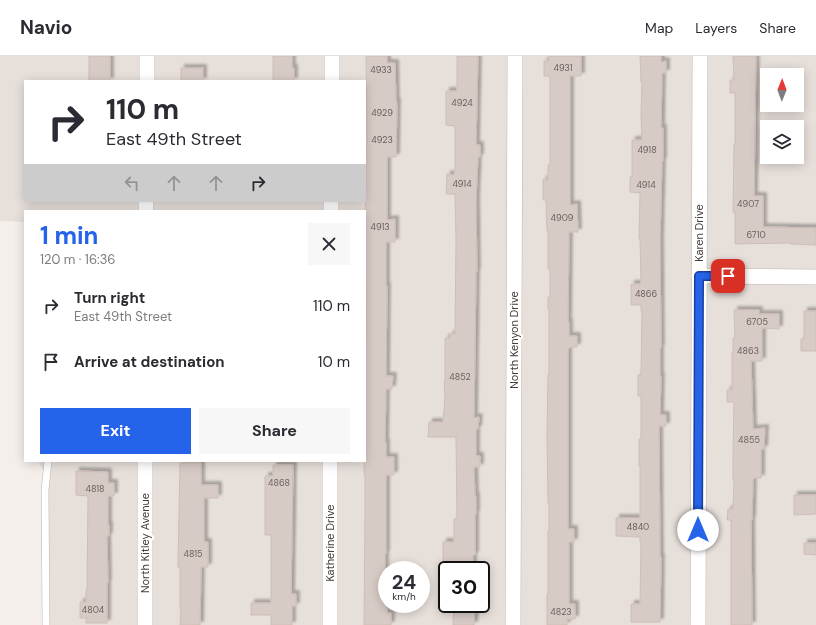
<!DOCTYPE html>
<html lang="en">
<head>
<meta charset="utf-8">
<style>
  :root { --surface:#fff; --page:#f7f7f7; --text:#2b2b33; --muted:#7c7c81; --line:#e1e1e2; --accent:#2563eb }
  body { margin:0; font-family:"DM Sans",sans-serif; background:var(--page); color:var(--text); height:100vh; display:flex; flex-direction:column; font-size:15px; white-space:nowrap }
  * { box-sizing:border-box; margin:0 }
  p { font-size:13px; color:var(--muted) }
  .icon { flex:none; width:22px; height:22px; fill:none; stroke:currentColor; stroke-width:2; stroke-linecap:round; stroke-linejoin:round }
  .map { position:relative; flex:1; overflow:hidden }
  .side { position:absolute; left:24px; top:154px; width:342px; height:252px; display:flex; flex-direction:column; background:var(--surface); border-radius:0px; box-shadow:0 2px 10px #0003 }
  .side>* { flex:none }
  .top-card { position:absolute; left:24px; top:24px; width:342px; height:122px; border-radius:0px; box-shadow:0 2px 10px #0003; background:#fff; color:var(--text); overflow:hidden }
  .needle { width:26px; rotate:1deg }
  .controls { position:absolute; left:760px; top:12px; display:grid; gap:8px }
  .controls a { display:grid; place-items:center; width:44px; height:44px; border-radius:0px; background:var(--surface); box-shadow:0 2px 10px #0003; font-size:20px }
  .speed { position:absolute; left:378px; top:505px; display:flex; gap:8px; font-size:20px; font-weight:700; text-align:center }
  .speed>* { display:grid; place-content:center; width:52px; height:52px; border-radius:50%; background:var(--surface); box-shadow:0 2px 10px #0003; line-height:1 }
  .speed small { font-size:10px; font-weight:400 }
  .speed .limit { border:2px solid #111; border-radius:6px; background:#fff; color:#111 }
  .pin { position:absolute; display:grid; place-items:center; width:34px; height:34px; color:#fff; margin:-17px; border-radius:8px; box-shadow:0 2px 6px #0006 }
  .me { position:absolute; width:44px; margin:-22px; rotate:0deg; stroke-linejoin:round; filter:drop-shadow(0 0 3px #0008) }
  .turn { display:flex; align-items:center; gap:14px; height:84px; padding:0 16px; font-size:18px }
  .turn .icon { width:52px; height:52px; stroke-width:2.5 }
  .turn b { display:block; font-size:28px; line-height:34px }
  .lanes { display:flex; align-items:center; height:38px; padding:0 16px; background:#0003; justify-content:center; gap:20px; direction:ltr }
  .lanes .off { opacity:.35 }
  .round { display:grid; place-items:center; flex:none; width:42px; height:42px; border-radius:0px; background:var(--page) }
  .overview { display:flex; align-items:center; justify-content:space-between; height:68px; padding:0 16px }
  h1 { font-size:24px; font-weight:700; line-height:30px; color:var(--accent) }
  .action { display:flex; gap:8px; margin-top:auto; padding:8px 16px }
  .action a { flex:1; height:46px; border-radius:0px; background:var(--accent); color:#fff; font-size:16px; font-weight:700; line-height:46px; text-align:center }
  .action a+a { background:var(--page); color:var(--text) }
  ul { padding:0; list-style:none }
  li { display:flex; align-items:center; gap:12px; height:56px; padding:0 16px }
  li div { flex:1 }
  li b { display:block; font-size:15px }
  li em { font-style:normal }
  header { display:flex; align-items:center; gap:24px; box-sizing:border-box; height:56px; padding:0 20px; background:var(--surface); border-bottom:1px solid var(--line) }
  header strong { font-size:19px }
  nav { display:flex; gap:22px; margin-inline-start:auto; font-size:14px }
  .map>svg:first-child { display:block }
</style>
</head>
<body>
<header>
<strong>Navio</strong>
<nav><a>Map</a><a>Layers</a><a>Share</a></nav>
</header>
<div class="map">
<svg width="816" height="569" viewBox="0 0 816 569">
  <defs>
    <filter id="shadow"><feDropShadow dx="3.5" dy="-3.5" stdDeviation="1" flood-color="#0004"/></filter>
  </defs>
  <rect width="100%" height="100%" fill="#f4efeb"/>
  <path fill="#e7dfda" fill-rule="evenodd" d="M0 0H816V569H45L46 419 38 405H365V155H25V166L0 165ZM767 19H797V49H767ZM25 25H365V145H25ZM767 71H797V101H767ZM387 514H421V548H387ZM447 514H481V548H447Z"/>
  <g fill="#d7cbc5" stroke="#cebeb6" filter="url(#shadow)">
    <rect x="89" y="0" width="21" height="25"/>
    <polygon points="273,0 292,0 292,12 294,12 294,25 273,25"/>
    <polygon points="366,0 387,0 387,7 395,7 396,46 397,46 396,101 387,101 387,164 395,163 395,186 386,186 386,230 387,230 386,320 393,320 392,333 386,333 385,386 386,386 386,401 394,401 394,419 386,419 386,498 385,498 385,527 387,527 387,557 391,557 391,569 364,569 365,458 365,419 364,419 364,405 366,255 365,177 366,88 367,88"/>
    <polygon points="457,0 478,0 476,89 480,89 480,101 478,101 476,144 477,216 476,216 474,362 479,361 478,373 476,373 476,400 480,400 480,411 474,411 475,440 476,440 476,458 475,458 475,499 473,499 473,514 443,514 443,486 454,486 454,463 457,463 456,381 428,381 429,366 443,366 445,342 444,326 445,325 445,282 450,282 450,278 455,278 456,185 455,138 446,138 447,118 454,119 455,113 455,70 446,69 446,35 457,35"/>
    <polygon points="549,0 581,0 581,20 570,20 570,149 577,148 578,176 569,176 568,266 569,266 569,280 577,280 577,291 570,291 569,293 568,293 568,473 574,473 574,486 569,486 569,548 575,548 575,563 567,563 567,569 547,569 547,538 548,538 548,475 549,475 549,447 548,447 547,381 548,319 549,319 549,253 548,253 548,241 550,241 550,213 548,213 548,175 547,175 546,144 543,144 543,123 548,124 548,109 550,109 550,20 544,20 544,5 549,5"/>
    <polygon points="640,0 661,0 661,6 666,5 666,17 662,17 661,72 663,72 663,105 662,105 660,184 661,292 660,292 660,320 661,320 660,359 666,359 666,370 659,370 660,501 661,501 660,566 631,566 631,548 640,548 641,486 640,486 640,481 616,480 616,462 640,462 640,410 639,410 639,383 641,383 641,340 638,340 638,319 641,319 642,255 641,255 641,249 631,249 631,228 640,228 641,227 640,183 639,183 639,182 640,137 630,136 630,121 632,121 632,84 642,84 641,58 642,26 641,26"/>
    <polygon points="733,0 756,0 754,140 763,140 763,171 816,172 816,189 790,188 790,187 735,188 735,156 733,156 734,88 735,88 735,37 730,37 730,24 734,24"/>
    <rect x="181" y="12" width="22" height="13"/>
    <polygon points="734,254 759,254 759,258 779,258 779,273 762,272 762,305 751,305 753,373 765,372 764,393 761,393 761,422 754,422 754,423 753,423 752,464 751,464 752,569 731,569 731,464 727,464 728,453 733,453 734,424 733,424 733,399 734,346 727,346 727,334 732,334 732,296 733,296 733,282 735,282"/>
    <polygon points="804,255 816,255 816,295 801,295 801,283 804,283"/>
    <polygon points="180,407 201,407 201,429 218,429 218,442 204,442 204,486 208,486 208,511 201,511 200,569 180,569 181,551 180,551 180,511 178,511"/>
    <polygon points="273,409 293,409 291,538 296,538 296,550 292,550 292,569 271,569 271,559 251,559 251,547 271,547 271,479 265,479 265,420 273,420"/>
    <polygon points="76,415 108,416 108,427 114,427 114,440 108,440 108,469 109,469 109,480 107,480 108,527 107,527 107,567 86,567 86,562 80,562 80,546 86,546 86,534 87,534 88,440 76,439"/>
    <polygon points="794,439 816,439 816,458 794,459"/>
    <polygon points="804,487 816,487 816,499 804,498"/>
    <polygon points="454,548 475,548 474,569 453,569"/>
  </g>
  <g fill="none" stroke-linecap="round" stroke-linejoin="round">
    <defs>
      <polyline id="service" points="46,569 45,434 48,405"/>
      <g id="minor">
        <polyline points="147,25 147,0"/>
        <polyline points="332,25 332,0"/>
        <polyline points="146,155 146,145"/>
        <polyline points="331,155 331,145"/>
        <polyline points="699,220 816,221"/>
        <polyline points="145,569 145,405"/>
        <polyline points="330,569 330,405"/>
        <polyline points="513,569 515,0"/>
        <polyline points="698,569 700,0"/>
      </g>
    </defs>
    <use href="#service" stroke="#beb4af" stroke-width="8"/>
    <use href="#minor" stroke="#beb4af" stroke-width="16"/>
    <use href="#service" stroke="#fff" stroke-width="7"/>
    <use href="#minor" stroke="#fff" stroke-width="15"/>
  </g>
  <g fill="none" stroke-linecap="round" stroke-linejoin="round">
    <defs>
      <polyline id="route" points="698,474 699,220 728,220"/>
    </defs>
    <use href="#route" stroke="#184099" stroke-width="10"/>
    <use href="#route" stroke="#2563eb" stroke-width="7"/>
  </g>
  <g text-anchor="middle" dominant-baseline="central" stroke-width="4" stroke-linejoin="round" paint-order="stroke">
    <g font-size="9" fill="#6b615d">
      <text x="563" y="12">4931</text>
      <text x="381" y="14">4933</text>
      <text x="462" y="47">4924</text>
      <text x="382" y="57">4929</text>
      <text x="382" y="84">4923</text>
      <text x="647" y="94">4918</text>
      <text x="462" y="128">4914</text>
      <text x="646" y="129">4914</text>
      <text x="748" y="148">4907</text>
      <text x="562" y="162">4909</text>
      <text x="380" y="171">4913</text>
      <text x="756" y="179">6710</text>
      <text x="646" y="238">4866</text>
      <text x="757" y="266">6705</text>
      <text x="748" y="295">4863</text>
      <text x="460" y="321">4852</text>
      <text x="749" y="384">4855</text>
      <text x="279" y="427">4868</text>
      <text x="95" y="433">4818</text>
      <text x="638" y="471">4840</text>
      <text x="193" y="498">4815</text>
      <text x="93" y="554">4804</text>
      <text x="561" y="556">4823</text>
    </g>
    <g font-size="11" fill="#473e3a" stroke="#fff">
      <text transform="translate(699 177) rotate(-90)">Karen Drive</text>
      <text transform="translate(514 284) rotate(-90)">North Kenyon Drive</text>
      <text transform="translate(145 487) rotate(-90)">North Kitley Avenue</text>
      <text transform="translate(330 487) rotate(-90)">Katherine Drive</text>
    </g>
  </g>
</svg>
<div class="controls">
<a><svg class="needle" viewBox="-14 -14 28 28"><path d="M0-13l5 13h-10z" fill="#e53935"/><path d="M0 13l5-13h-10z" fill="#7c7c81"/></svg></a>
<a><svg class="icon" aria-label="layers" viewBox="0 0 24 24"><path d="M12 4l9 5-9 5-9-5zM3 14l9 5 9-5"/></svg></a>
</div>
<div class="speed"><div>24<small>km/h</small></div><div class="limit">30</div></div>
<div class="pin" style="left:728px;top:220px;background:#d93025"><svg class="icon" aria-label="arrive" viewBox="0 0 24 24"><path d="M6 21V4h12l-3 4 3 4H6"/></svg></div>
<svg class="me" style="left:698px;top:474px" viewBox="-20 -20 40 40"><circle r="19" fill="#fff"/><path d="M0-13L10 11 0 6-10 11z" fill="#2563eb"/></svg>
<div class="top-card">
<div class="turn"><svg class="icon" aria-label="right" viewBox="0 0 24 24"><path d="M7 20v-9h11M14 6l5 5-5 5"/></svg><div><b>110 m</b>East 49th Street</div></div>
<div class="lanes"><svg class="icon off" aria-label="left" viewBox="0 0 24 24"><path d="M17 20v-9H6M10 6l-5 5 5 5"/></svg><svg class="icon off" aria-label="ahead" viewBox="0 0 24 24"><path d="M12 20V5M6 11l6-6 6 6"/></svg><svg class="icon off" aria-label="ahead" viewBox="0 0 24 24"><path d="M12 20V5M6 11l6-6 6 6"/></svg><svg class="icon" aria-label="right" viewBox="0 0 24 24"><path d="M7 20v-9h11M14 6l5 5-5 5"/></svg></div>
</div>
<section class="side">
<div class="overview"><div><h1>1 min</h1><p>120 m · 16:36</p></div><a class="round"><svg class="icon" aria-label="close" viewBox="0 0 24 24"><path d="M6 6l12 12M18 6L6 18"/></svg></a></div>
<ul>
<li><svg class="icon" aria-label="right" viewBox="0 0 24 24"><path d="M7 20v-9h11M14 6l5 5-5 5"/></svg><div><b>Turn right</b><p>East 49th Street</p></div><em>110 m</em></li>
<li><svg class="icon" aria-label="arrive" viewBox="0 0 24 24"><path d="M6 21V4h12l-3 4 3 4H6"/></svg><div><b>Arrive at destination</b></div><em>10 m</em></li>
</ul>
<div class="action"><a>Exit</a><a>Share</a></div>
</section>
</div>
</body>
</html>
